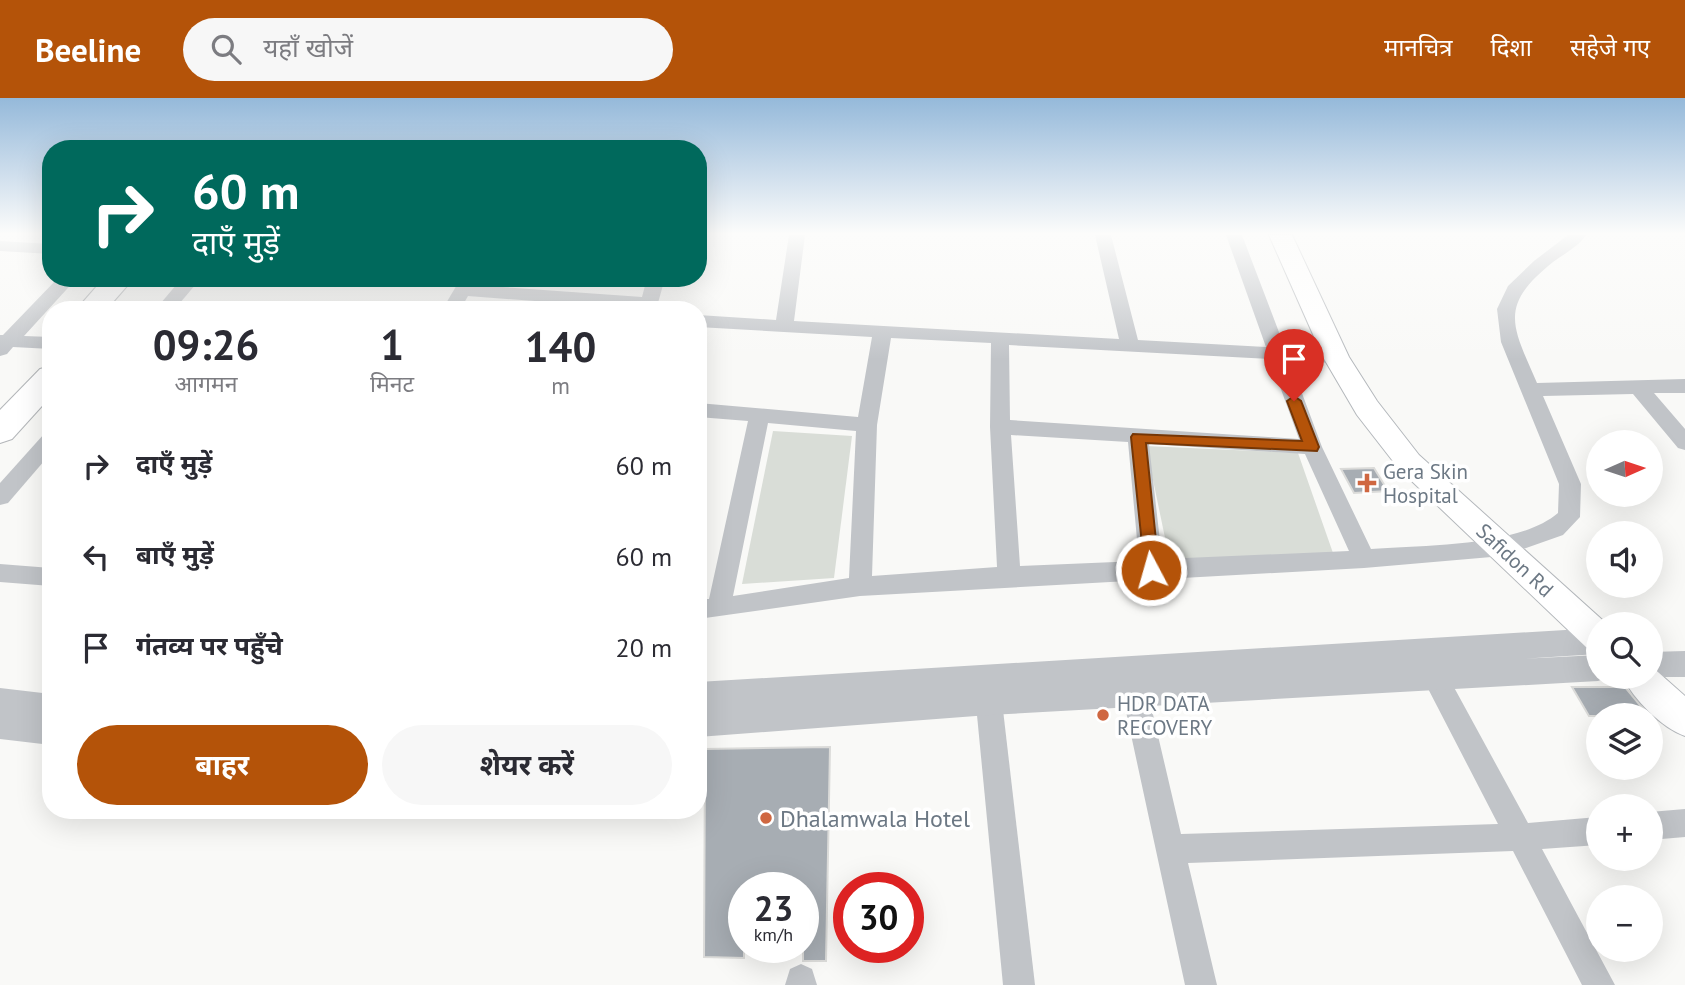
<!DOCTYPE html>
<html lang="hi">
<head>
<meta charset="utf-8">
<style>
  :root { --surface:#fff; --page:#f7f7f7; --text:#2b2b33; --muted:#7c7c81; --accent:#b45309 }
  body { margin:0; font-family:"PT Sans","Noto Sans Devanagari",sans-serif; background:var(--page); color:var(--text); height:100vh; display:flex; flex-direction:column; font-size:26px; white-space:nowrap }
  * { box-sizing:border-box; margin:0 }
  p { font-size:23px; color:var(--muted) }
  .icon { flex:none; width:38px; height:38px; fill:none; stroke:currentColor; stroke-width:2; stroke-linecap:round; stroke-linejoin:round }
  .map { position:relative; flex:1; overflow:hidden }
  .drawer { position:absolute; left:42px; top:203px; width:665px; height:518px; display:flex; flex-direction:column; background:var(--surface); border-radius:28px; box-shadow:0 7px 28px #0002 }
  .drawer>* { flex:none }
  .hud { position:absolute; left:42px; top:42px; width:665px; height:147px; border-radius:28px; box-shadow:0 7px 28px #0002; background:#00695c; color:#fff; overflow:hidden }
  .needle { width:46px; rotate:87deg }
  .controls { position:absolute; left:1586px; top:332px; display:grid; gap:14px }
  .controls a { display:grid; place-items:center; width:77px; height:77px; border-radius:50%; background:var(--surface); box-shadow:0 7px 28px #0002; font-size:35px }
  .speed { position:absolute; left:728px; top:774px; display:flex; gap:14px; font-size:35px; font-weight:700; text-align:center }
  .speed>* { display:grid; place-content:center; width:91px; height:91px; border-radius:50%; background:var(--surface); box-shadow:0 7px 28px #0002; line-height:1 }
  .speed small { font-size:18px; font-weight:400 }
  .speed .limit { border:10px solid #d22; background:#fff; color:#111 }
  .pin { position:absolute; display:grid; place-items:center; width:60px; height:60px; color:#fff; margin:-72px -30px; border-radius:50% 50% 50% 0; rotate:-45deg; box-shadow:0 0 7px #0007 }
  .pin .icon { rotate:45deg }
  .me { position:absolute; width:77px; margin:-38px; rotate:354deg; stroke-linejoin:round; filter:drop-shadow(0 0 5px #0008) }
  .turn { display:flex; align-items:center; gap:24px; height:147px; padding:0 35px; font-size:32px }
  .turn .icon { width:91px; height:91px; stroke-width:2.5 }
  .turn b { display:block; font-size:49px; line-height:60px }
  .eta { display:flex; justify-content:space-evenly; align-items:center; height:119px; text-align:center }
  .eta b { font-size:42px; font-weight:700; line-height:49px }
  .primary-button { display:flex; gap:14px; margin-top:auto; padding:14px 35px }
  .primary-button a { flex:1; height:80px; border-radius:42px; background:var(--accent); color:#fff; font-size:28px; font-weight:700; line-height:80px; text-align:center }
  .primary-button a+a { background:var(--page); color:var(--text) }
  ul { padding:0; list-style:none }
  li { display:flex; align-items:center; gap:21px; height:91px; padding:0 35px }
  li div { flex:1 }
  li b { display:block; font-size:26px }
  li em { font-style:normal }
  header { display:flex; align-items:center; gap:42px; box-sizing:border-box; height:98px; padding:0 35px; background:var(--accent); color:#fff }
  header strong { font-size:33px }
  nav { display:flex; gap:38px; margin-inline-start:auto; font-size:24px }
  .search { width:490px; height:63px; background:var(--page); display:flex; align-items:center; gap:18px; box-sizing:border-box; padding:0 24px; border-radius:38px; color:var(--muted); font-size:26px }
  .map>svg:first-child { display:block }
</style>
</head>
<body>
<header>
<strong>Beeline</strong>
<div class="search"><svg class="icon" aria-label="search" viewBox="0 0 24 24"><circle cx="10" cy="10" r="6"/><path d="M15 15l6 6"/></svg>यहाँ खोजें</div>
<nav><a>मानचित्र</a><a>दिशा</a><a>सहेजे गए</a></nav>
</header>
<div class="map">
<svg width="1685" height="887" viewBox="0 0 1685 887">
  <rect width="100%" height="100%" fill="#f9f9f7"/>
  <g fill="#d9ddd7">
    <polygon points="773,333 852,338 834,480 742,486"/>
    <polygon points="1146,348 1298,355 1333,455 1170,464"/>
  </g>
  <g fill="#a7adb3" stroke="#dbdbd9" stroke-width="2">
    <polygon points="1374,370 1388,393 1354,395 1341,371"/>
    <polygon points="1572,589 1625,589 1649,618 1589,618"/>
    <polygon points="830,649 826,863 803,863 803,789 744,789 744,860 704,859 705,651"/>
  </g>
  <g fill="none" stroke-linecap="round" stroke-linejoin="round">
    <defs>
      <g id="secondary">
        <polygon points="1269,137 1292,137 1349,259 1377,303 1419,357 1608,527 1598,527 1598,553 1586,549 1399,371 1357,317 1323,259"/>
        <path d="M1650 567 1685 598V638C1662 630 1633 601 1623 579H1650Z"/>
      </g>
      <g id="trunk">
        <polygon points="104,180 134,180 106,212 76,212"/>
        <polygon points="51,268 51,298 12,341 0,345 0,312 40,271"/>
      </g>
    </defs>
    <use href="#secondary" stroke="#b4b8bc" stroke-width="2"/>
    <use href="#trunk" stroke="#b3b6b9" stroke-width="2"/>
    <g fill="#c1c4c8" fill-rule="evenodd">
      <path d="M789 137H805L794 223 1119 241 1095 137H1111L1138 242 1266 249 1226 137H1242L1285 250 1336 253 1343 255 1346 259 1343 263 1336 265 1290 263 1322 349 1371 451C1424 447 1518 449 1558 415L1559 386 1501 244 1497 211 1508 188 1534 163 1568 137H1586C1579 148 1564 156 1553 164 1498 208 1512 227 1537 285L1685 281V295H1654L1685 331V352L1678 350 1633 296 1543 298 1581 386 1580 419 1563 437 1503 458 1364 470 860 498 698 521V501H709L748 323 698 319V305L858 319 872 239 698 229V217L776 222ZM891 240 991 245 990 329 997 469 872 478 877 327ZM1009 247 1270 261 1299 341 1010 322ZM768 325 856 333 849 480 733 498ZM1011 337 1128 344 1139 463 1020 468ZM1149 346 1305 356 1349 453 1162 461Z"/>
      <polygon points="0,143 51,146 51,156 0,153"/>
      <polygon points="58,180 77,180 24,238 51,239 51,251 13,249 7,256 0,258 0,237 3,237"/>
      <polygon points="182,180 201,180 174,212 155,212"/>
      <polygon points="461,180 479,180 474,187 642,199 647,180 665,180 656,212 468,198 460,212 442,212"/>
      <polygon points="51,334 51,355 8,405 0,407 0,385 44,336"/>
      <polygon points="0,466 51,470 51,488 0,484"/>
      <polygon points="1435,568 1444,571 1528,725 1598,719 1598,747 1542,751 1615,887 1582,887 1513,753 1188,765 1217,887 1185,887 1122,595 1126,587 1135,584 1144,587 1148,595 1181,736 1498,726 1422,579 1426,571"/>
      <polygon points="987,575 996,578 1000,586 1035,887 1003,887 974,586 978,578"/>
      <polygon points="1685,711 1685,739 1650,742 1650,714"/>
      <polygon points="801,866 812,871 817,887 785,887 790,871"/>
    </g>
    <g fill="#c1c4c8" fill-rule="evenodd">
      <polygon points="1598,530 1598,556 1521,561 1598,557 1598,579 1609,579 1598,583 989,617 698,639 698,584"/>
      <polygon points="1685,553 1685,579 1647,579 1650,579 1650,554"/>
      <polygon points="0,590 51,596 51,647 0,641"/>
    </g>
    <use href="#secondary" fill="#fff" fill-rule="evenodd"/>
    <use href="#trunk" fill="#fff" fill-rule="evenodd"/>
  </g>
  <linearGradient id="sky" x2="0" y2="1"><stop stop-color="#95b9da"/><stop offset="0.52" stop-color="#fcfcfb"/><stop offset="1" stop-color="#fcfcfb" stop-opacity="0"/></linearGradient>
  <rect width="1685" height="261" fill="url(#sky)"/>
  <polygon fill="#b45309" stroke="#753606" stroke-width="2" points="1294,298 1301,303 1319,349 1317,353 1146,345 1159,472 1157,476 1145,476 1131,339 1133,336 1302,343 1287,303"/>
  <g fill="#cf6741" stroke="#fff" stroke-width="2.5">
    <path d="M1363.5 374.5h7v7h7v7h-7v7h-7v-7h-7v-7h7z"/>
    <circle cx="1103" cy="617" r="7"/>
    <circle cx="766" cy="720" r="7"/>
  </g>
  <g text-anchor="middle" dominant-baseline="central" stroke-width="7" stroke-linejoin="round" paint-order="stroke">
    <g font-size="21" fill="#6c7884" stroke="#fff" text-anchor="start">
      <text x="1383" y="373">Gera Skin<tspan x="1383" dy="24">Hospital</tspan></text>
      <text x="1117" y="605">HDR DATA<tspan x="1117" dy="24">RECOVERY</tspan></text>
    </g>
    <g font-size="21" fill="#6c7884" stroke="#fff">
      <text transform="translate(1515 462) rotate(43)">Safidon Rd</text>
    </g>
    <g font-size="24" fill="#6c7884" stroke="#fff" text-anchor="start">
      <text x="780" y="720">Dhalamwala Hotel</text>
    </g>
  </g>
</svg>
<div class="controls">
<a><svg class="needle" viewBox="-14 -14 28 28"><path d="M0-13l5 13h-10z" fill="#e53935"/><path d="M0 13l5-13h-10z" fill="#7c7c81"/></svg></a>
<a><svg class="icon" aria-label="sound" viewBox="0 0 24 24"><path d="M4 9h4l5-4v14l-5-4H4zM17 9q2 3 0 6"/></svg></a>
<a><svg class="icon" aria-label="search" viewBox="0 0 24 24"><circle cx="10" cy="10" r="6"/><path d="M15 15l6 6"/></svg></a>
<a><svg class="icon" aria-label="layers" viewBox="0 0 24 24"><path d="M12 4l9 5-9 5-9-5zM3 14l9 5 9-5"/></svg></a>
<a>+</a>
<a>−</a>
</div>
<div class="speed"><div>23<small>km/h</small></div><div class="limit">30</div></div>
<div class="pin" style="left:1294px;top:303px;background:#d93025"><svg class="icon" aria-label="arrive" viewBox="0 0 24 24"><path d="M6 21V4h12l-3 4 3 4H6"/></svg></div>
<svg class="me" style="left:1151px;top:472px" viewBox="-20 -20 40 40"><circle r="17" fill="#b45309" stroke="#fff" stroke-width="3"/><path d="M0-11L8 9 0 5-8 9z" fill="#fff"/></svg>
<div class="hud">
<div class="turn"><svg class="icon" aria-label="right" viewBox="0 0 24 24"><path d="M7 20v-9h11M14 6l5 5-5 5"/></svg><div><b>60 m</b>दाएँ मुड़ें</div></div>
</div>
<section class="drawer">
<div class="eta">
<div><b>09:26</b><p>आगमन</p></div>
<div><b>1</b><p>मिनट</p></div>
<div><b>140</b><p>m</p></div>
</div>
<ul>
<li><svg class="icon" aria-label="right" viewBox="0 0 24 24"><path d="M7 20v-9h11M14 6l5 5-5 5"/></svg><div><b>दाएँ मुड़ें</b></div><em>60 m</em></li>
<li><svg class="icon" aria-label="left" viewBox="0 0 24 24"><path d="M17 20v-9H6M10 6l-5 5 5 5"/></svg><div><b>बाएँ मुड़ें</b></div><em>60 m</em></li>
<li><svg class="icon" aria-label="arrive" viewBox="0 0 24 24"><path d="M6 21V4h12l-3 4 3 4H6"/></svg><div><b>गंतव्य पर पहुँचे</b></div><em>20 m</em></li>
</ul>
<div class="primary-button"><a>बाहर</a><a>शेयर करें</a></div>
</section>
</div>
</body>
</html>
